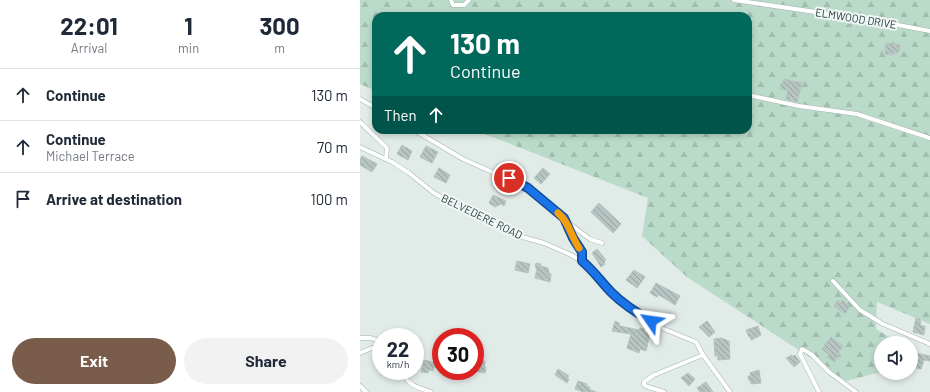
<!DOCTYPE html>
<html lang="en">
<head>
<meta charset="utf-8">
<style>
  :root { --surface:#fff; --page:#f2f2f3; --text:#1f2937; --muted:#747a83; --line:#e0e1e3; --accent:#7a5c4a }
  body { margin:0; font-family:Barlow,sans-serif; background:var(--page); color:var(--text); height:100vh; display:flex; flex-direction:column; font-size:15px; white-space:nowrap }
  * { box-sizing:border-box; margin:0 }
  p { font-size:13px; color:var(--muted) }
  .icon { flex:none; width:22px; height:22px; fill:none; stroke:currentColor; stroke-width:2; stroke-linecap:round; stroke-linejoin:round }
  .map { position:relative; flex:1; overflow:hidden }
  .sheet { display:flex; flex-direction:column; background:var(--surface); width:360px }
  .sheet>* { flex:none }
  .hud { position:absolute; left:12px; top:12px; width:380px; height:122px; border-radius:12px; box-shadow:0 2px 6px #0003; background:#00695c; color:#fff; overflow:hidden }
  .fabs { position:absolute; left:514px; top:336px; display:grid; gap:8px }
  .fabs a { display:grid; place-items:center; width:44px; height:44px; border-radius:50%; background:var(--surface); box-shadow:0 2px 6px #0003; font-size:20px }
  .speed { position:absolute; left:12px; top:328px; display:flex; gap:8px; font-size:20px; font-weight:700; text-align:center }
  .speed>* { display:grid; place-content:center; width:52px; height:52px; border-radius:50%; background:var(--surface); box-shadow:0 2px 6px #0003; line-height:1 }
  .speed small { font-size:10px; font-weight:400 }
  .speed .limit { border:6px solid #d22; background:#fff; color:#111 }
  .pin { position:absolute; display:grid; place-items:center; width:34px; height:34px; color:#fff; margin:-17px; border:2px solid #fff; border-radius:50%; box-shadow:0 1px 4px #0007 }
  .me { position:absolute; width:44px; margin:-22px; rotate:302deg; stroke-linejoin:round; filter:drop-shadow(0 0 3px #0008) }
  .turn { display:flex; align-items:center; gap:14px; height:84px; padding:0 12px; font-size:18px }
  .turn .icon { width:52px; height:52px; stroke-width:2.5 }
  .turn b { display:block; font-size:28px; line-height:34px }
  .then { display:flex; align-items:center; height:38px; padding:0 12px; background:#0003; gap:8px; font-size:15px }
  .eta { display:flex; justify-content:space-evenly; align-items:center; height:68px; text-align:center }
  .eta b { font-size:24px; font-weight:700; line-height:28px }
  .primary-button { display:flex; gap:8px; margin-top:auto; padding:8px 12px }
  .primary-button a { flex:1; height:46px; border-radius:24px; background:var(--accent); color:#fff; font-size:16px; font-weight:700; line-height:46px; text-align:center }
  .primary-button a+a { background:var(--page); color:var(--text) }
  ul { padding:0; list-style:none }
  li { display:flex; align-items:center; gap:12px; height:52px; padding:0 12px; border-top:1px solid var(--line) }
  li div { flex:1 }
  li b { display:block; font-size:15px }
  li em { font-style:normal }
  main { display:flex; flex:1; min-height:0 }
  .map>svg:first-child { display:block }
</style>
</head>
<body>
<main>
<section class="sheet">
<div class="eta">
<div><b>22:01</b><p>Arrival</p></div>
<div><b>1</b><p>min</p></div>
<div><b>300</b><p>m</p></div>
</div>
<ul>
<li><svg class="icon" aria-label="ahead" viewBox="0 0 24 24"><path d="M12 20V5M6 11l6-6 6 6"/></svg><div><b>Continue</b></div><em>130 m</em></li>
<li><svg class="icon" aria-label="ahead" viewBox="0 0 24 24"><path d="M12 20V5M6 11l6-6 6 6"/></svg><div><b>Continue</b><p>Michael Terrace</p></div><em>70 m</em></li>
<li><svg class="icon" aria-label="arrive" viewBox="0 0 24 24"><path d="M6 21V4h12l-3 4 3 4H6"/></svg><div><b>Arrive at destination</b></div><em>100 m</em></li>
</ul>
<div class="primary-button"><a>Exit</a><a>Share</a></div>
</section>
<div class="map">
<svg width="570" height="392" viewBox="0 0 570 392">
  <defs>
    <pattern id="forest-firs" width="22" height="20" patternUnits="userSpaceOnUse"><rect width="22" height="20" fill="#bbdbca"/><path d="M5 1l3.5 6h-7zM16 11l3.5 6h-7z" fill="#a0bdae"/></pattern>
    <pattern id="building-back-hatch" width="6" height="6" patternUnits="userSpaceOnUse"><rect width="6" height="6" fill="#b7c5c2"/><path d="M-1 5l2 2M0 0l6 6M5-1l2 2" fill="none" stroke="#94a19f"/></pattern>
  </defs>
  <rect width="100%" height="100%" fill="#e1ebe8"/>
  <polygon fill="url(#forest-firs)" points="0,0 570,0 570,324 517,302 516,329 539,343 521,343 521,372 486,381 327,277 282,236 288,198 115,130 388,130 388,16 16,16 16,91 0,84"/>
  <g fill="url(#building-back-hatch)" stroke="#b4c4c0">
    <polygon points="526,43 540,45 539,52 537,51 537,54 533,53 533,55 525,54"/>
    <polygon points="424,79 442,83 437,102 426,99 428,90 421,89"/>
    <polygon points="42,145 52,151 48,160 37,154"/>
    <polygon points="66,146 78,152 72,163 60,157"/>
    <polygon points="2,156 17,164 12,172 0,165 0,159"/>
    <polygon points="79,168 90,175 86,183 74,177"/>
    <polygon points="183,168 190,174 181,184 174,178"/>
    <polygon points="133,195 146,201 144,206 141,204 135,207 129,203"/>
    <polygon points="239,203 261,224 253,233 231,212"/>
    <polygon points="237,249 246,260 244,262 245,264 241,267 232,253"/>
    <polygon points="157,261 170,264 168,273 155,270"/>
    <polygon points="176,263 181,264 180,266 188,268 189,273 191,274 190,282 175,278 177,268 175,267"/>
    <polygon points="274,270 285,277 277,288 266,280"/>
    <polygon points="296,283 320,296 315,305 299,295 297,297 290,293"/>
    <polygon points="478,300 481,303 482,300 489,305 488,307 489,308 485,314 474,306"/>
    <polygon points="556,318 560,319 561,326 565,326 564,335 553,332"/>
    <polygon points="255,321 259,323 259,324 260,326 279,330 280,328 285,329 284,332 290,333 286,351 280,349 279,353 267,348 271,334 252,331"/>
    <polygon points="347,321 355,332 349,337 339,327"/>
    <polygon points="398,326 401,335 391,340 390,336 389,337 386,330"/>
    <polygon points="471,337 483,346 478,353 480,354 474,362 467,357 469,355 462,349"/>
    <polygon points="361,338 369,341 370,359 358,360 358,356 355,356 354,339"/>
    <polygon points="551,352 570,356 570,361 564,360 561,369 553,367 553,363 551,363"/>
    <polygon points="432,355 433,357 435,355 440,362 434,367 426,358"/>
    <polygon points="115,359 125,361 124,367 126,367 125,373 115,371"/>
    <polygon points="64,360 81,364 80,369 74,367 73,371 69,370 68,373 61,372"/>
    <polygon points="198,369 209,376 207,378 209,379 207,383 195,375"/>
    <polygon points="399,370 401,383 391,384 391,381 389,381 388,376 391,376 390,373"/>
    <polygon points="328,373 335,379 329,386 321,378"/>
    <polygon points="218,381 227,384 226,386 230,387 229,389 236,392 224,392 215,389"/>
    <polygon points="346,382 353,392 340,392 337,388"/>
  </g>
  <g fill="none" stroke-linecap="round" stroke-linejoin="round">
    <defs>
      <g id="street">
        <polyline points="91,0 93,5 104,5 109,0"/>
        <polyline points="374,0 517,21 570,31"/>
        <polyline points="388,95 439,106 497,114 570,138"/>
        <polyline points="0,99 16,108"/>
        <polyline points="0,122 27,148 26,159"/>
        <polyline points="54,130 103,159 168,188 215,228 230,239 242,243"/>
        <polyline points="0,147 32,162 49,173 74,193 100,208 128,220 155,235 184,243 209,254 222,261 234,271 253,294 277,314 304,329 336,342 343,355 370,392"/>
        <polyline points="207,222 213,238 222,252 222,261"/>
        <polyline points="473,281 500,310 523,324 570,344"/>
        <polyline points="0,338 10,338 21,341"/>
        <polyline points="0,353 12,348 21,347"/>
        <path d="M42 371C47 385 58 388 71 392"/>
        <polyline points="0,386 6,392"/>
        <polyline points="304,392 288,387 284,385 284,382 294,375 343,355"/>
        <polyline points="459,392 440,354 442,349 451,354 469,372 496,392"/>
      </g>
    </defs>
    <use href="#street" stroke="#a4b2b0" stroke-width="5"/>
    <use href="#street" stroke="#fff" stroke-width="4"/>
  </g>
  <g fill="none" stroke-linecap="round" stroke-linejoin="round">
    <defs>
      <path id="route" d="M149 178 168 188 204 218 213 238 222 252V261C234 271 242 283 252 293 263 304 277 313 291 321"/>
    </defs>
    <use href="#route" stroke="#114b97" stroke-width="10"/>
    <use href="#route" stroke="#1a73e8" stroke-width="7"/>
    <path stroke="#f59e0b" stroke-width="7" d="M198 213C209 222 211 236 219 248"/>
  </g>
  <g text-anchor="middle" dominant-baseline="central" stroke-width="4" stroke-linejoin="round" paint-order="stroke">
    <g font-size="11" fill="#233a38" stroke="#f1f7f6">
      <text transform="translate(496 18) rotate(9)">ELMWOOD DRIVE</text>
      <text transform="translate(122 216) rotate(26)">BELVEDERE ROAD</text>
    </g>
  </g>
</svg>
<div class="fabs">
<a><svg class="icon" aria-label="sound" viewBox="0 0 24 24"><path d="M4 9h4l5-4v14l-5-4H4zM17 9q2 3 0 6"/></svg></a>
</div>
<div class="speed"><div>22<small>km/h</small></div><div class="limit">30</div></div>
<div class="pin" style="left:149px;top:178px;background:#d93025"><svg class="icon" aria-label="arrive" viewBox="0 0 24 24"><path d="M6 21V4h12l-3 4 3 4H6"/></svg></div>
<svg class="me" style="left:291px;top:321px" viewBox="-20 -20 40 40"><path d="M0-17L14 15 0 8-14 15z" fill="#1a73e8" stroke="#fff" stroke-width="4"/></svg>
<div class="hud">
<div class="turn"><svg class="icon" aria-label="ahead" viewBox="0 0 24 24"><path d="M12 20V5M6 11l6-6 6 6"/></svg><div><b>130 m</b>Continue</div></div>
<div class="then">Then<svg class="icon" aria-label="ahead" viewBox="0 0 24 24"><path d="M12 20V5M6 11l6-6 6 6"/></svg></div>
</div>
</div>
</main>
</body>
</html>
